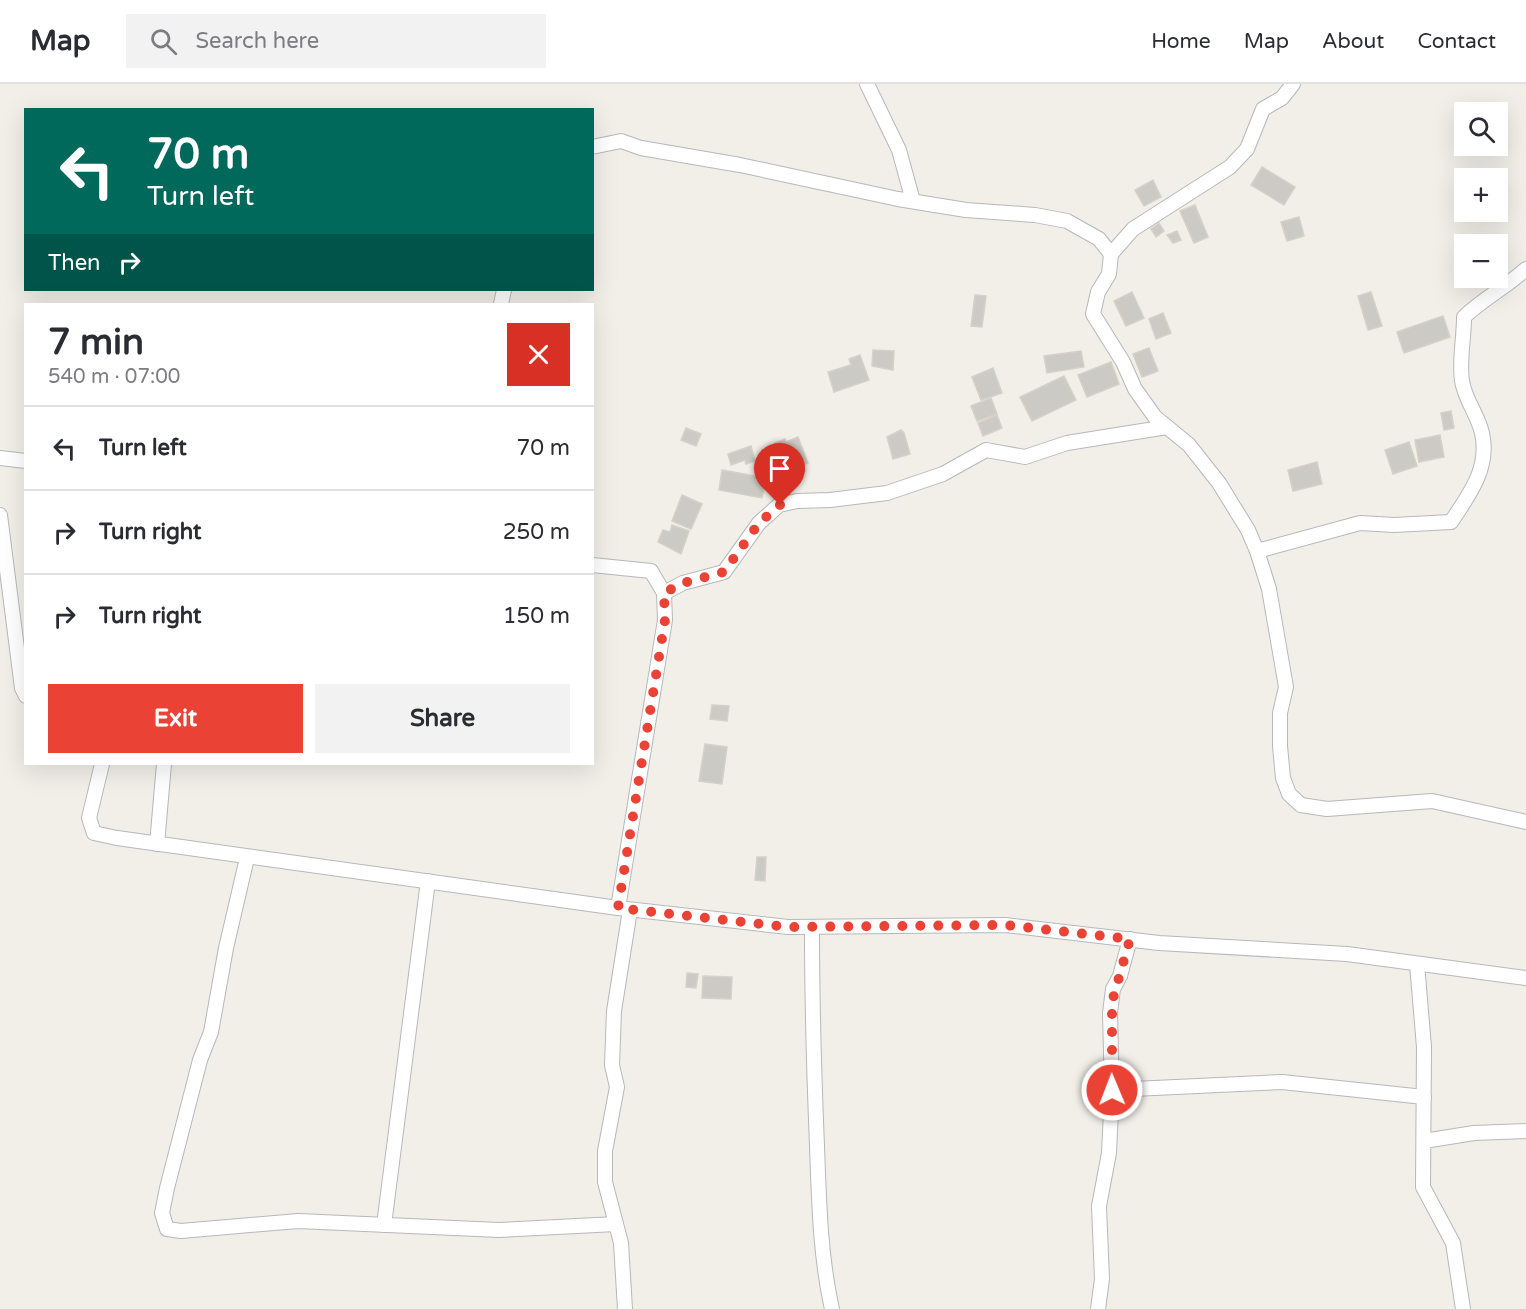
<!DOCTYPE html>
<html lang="en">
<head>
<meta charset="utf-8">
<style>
  :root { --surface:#fff; --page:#f2f2f3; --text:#2b2b33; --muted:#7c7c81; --line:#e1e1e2; --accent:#ea4335 }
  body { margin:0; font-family:"Varela Round",sans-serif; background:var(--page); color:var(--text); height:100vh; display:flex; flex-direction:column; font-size:22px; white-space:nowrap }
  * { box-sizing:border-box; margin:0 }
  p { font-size:20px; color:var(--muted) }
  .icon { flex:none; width:33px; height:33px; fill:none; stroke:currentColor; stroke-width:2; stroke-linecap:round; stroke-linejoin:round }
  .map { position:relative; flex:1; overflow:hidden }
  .details { position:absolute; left:24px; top:219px; width:570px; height:462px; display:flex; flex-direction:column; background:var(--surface); border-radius:0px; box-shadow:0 6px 24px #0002 }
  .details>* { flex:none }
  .top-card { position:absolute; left:24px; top:24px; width:570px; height:183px; border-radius:0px; box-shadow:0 6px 24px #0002; background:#00695c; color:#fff; overflow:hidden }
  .buttons { position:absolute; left:1454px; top:18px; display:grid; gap:12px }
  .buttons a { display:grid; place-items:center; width:54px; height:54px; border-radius:0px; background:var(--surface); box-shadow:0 6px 24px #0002; font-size:30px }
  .pin { position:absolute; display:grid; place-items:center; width:51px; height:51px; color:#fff; margin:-62px -26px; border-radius:50% 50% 50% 0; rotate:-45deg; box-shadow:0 0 6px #0007 }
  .pin .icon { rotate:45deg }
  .me { position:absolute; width:66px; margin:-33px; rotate:359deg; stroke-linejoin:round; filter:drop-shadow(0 0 4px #0008) }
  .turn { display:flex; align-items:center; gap:21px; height:126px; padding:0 24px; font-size:27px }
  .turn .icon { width:78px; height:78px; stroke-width:2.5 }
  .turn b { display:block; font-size:42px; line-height:51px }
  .then { display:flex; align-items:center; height:57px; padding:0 24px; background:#0003; gap:12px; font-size:22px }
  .round { display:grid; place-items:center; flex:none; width:63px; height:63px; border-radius:0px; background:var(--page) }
  .summary { display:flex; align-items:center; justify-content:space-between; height:102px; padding:0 24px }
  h1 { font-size:36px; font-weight:700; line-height:45px }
  .cta { display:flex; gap:12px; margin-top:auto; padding:12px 24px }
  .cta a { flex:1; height:69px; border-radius:0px; background:var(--accent); color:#fff; font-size:24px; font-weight:700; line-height:69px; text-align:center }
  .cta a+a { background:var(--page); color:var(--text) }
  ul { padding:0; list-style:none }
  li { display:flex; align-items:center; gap:18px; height:84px; padding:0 24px; border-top:2px solid var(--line) }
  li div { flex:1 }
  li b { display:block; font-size:22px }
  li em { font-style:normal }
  header { display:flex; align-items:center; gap:36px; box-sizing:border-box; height:84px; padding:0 30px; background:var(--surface); border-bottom:2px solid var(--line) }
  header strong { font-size:28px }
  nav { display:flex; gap:33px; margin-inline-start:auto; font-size:21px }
  .search { width:420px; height:54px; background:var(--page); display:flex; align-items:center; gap:15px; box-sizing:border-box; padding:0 21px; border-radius:0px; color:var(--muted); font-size:22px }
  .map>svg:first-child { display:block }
</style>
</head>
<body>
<header>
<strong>Map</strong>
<div class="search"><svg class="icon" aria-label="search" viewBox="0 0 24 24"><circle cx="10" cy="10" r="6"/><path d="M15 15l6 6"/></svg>Search here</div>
<nav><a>Home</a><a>Map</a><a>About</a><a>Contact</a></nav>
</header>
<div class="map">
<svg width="1526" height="1225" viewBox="0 0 1526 1225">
  <rect width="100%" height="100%" fill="#f1efe8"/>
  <g fill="#cccac5" stroke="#d6d1c6" stroke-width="1.5">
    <polygon points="1262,83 1295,103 1284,121 1251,101"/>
    <polygon points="1153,96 1161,113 1144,122 1135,106"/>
    <polygon points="1195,121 1208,153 1194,159 1180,127"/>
    <polygon points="1299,133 1304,152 1287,157 1281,138"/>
    <polygon points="1159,139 1164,147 1156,153 1151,145"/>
    <polygon points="1177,147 1181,156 1173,159 1167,151"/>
    <polygon points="1132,208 1144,234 1126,242 1114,217"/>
    <polygon points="1371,208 1382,242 1368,246 1358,212"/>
    <polygon points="975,211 986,212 982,243 971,242"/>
    <polygon points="1163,229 1171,249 1156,255 1149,235"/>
    <polygon points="1443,232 1450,253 1404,269 1397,248"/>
    <polygon points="1149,264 1158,287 1142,293 1133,270"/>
    <polygon points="873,266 894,267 893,286 872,282"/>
    <polygon points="1081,267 1084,283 1047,289 1044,272"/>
    <polygon points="860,271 869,296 834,308 828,288 851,281 849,275"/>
    <polygon points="1111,278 1119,300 1087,313 1078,291"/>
    <polygon points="993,284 1002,309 981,316 972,293"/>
    <polygon points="1064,292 1076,316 1032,337 1020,313"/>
    <polygon points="991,314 997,330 977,337 971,322"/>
    <polygon points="1451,327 1454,344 1444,346 1441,329"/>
    <polygon points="997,331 1002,344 983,352 978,339"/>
    <polygon points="686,344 701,350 696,362 681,356"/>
    <polygon points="901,346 904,349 910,370 893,375 887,353"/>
    <polygon points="1440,351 1444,373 1419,378 1415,356"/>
    <polygon points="798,353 808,379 802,381 805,387 773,396 762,367 776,363 775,359 785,355 786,358"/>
    <polygon points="1409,358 1417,382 1393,390 1385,366"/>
    <polygon points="751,362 755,377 746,380 745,376 731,381 728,370"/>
    <polygon points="1317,378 1322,400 1293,407 1288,386"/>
    <polygon points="722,386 766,394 762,414 719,406"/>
    <polygon points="682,411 702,420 691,445 672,437"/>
    <polygon points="672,441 689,447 681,470 658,458 663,446 670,448"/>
    <polygon points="712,621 729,622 727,637 710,635"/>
    <polygon points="705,660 727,663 722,700 699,697"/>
    <polygon points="757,773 766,773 765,797 755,796"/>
    <polygon points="687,889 698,890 696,904 686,903"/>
    <polygon points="703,892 732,893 731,915 702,914"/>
  </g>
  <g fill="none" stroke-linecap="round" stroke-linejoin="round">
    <defs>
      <g id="minor">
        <polyline points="867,0 899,66 913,117"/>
        <polyline points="1293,0 1282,14 1263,25 1247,65 1230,83 1133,145 1111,170 1109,190 1098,208 1093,230 1123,278 1135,305 1155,333 1189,361 1219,399 1248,446 1257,467 1269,505 1286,603 1280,629 1280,662 1283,694 1289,710 1301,721 1327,725 1432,717 1526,738"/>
        <polyline points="592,63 621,57 641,64 740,81 898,115 966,126 1035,131 1067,137 1099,155 1111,170"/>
        <polyline points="501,220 504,206"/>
        <polyline points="0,374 26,377"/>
        <polyline points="0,431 22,604 26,612"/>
        <path d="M1257 467 1360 439 1394 441 1451 438C1469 411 1490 384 1482 349 1478 331 1465 316 1462 297 1459 276 1464 255 1464 233 1483 215 1506 203 1526 185"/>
        <polyline points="592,481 651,487 664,509 665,536 618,824"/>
        <polyline points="664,509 683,499 724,488 759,439 779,421 797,417 830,416 887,409 943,390 986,366 1025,373 1067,359 1167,343"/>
        <polyline points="102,680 89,734 94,749 117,754 618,824 788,843 1005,841 1159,859 1347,870 1526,894"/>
        <polyline points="157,760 164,680"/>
        <polyline points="247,774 226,864 211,948 200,976 167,1104 162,1129 167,1145 181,1147 298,1137 499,1146 616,1140"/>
        <path d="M812 843C812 916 814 989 817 1062 819 1116 820 1172 832 1225"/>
        <polyline points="1417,880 1424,963 1423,1103 1453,1159 1463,1225"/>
        <polyline points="1112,1006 1282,998 1424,1013"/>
        <polyline points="1424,1057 1474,1049 1526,1047"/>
        <polyline points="384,1141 428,797"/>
        <polyline points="625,1225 621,1159 605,1098 605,1067 617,1003 612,981 614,927 630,826"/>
        <polyline points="1098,1225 1102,1195 1099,1122 1109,1069 1112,1006 1110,929 1113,905 1120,892 1130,855"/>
      </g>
    </defs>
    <use href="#minor" stroke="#b5b8bc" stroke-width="16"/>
    <use href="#minor" stroke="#fff" stroke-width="14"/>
  </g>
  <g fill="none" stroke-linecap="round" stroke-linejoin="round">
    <polyline stroke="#ea4335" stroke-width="10" stroke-dasharray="0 18" points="780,421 759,439 724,488 683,499 664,509 665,536 618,824 788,843 1005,841 1130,855 1112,918 1112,1006"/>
  </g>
</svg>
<div class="buttons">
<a><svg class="icon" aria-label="search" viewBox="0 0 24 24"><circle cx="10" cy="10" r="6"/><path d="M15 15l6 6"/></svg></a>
<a>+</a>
<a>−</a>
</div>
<div class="pin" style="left:780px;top:421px;background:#d93025"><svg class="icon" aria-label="arrive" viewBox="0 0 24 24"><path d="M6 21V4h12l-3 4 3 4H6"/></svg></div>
<svg class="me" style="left:1112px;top:1006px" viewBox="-20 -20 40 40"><circle r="17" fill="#ea4335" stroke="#fff" stroke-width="3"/><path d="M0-11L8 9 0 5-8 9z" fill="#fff"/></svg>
<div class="top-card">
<div class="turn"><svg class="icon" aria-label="left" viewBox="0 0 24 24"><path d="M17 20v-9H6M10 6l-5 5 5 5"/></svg><div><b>70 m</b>Turn left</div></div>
<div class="then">Then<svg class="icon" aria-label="right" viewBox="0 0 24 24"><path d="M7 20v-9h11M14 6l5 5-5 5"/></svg></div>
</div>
<section class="details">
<div class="summary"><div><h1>7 min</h1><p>540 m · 07:00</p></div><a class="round" style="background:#d93025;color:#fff"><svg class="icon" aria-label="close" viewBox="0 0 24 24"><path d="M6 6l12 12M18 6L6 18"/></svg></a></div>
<ul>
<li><svg class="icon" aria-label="left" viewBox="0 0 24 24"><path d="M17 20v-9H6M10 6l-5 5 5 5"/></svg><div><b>Turn left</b></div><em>70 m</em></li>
<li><svg class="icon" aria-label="right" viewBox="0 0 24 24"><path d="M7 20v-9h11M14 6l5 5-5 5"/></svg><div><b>Turn right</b></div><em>250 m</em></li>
<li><svg class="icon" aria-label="right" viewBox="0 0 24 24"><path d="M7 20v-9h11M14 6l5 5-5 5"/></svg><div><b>Turn right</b></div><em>150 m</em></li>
</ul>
<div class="cta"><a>Exit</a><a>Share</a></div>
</section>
</div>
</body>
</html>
